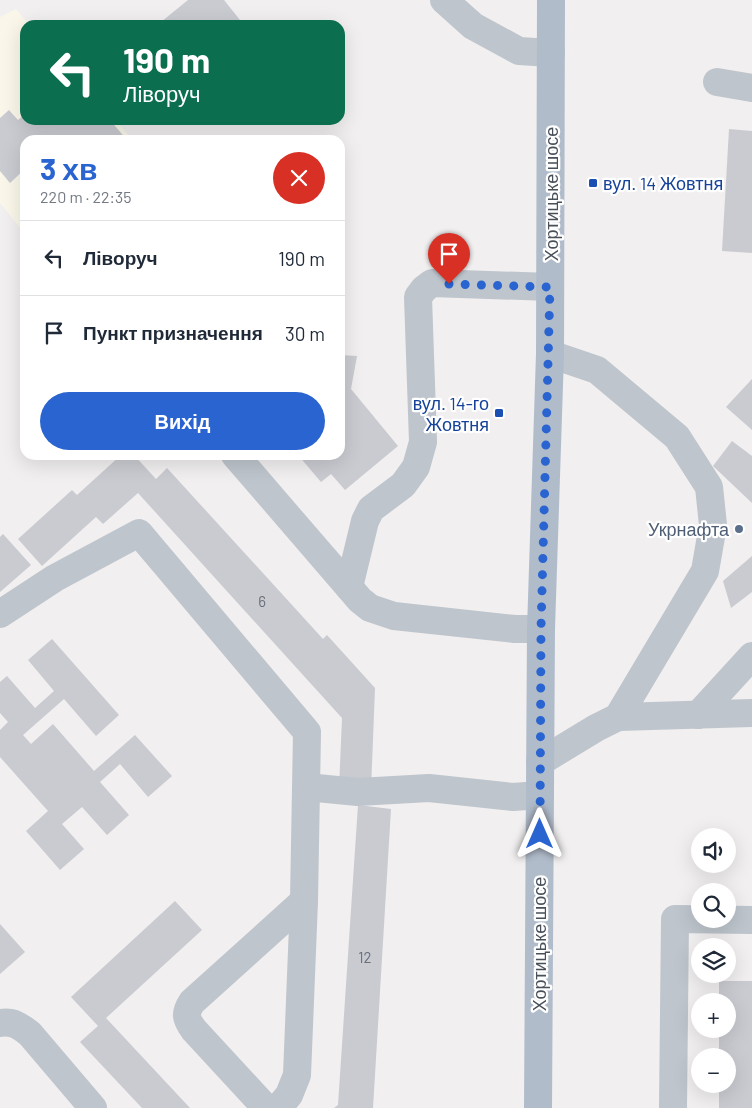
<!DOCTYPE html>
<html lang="uk">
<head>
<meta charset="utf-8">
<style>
  :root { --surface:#fff; --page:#f6f6f7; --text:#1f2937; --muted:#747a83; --line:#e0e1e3; --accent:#2964d1 }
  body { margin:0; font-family:Barlow,sans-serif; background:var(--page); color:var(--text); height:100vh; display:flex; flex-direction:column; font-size:19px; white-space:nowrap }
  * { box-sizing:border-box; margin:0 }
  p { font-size:16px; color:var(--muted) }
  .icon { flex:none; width:28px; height:28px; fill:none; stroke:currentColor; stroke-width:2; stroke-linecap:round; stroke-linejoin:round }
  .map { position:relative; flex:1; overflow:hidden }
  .drawer { position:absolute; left:20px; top:135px; width:325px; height:325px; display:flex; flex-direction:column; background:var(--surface); border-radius:15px; box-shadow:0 5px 20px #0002 }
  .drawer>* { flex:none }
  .top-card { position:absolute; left:20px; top:20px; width:325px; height:105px; border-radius:15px; box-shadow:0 5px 20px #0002; background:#0b6e4f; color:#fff; overflow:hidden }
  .buttons { position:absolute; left:691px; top:828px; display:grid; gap:10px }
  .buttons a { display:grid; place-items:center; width:45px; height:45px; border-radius:50%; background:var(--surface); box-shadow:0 5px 20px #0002; font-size:25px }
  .pin { position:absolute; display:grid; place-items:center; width:42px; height:42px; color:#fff; margin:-51px -21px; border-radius:50% 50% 50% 0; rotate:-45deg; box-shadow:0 0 5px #0007 }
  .pin .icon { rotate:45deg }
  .me { position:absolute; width:55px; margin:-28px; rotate:0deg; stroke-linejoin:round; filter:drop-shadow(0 0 4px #0008) }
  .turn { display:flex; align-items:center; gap:18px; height:105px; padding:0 20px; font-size:22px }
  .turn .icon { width:65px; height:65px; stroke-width:2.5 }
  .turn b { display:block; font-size:35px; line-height:42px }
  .round { display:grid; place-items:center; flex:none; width:52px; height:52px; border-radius:26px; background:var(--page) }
  .headline { display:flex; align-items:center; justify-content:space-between; height:85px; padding:0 20px }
  h1 { font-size:30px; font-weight:700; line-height:38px; color:var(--accent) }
  .action { display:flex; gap:10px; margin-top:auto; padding:10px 20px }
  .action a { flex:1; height:58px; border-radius:30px; background:var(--accent); color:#fff; font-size:20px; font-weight:700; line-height:58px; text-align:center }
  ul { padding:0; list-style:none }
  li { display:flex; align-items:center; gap:15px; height:75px; padding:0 20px; border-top:1px solid var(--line) }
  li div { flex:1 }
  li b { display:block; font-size:19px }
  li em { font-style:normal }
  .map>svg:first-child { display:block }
</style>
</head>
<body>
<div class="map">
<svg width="752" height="1108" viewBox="0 0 752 1108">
  <rect width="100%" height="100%" fill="#f1efef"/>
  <polygon fill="#faf7ea" points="16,9 30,25 25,25 25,120 115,120 133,140 25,140 25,234 0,203 0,17"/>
  <g fill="#c9cbd1">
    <polygon points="188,0 224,0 244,25 164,25 161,22"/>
    <polygon points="9,110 18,120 25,114 25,120 110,120 127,140 25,140 25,169 10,183 0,171 0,118"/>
    <polygon points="729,129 752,131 752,253 722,251"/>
    <polygon points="340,355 357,356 351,389 398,446 345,490 331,474 321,482 298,455 340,455"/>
    <polygon points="752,379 752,430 726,407"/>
    <polygon points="732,441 752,456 752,503 713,466"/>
    <polygon points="121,455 134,455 156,479 167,468 323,639 327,635 375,688 371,790 339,789 342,718 138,493 103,524 96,517 42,566 18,539 72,490 77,495"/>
    <polygon points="3,534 31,565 0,592 0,537"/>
    <polygon points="752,556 752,592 731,608 723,581"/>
    <polygon points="52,639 119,715 96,736 64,699 23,735 31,744 53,724 94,771 135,735 172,776 148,797 120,764 100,782 129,815 107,835 82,807 62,824 84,849 60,870 26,831 48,811 0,757 0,730 8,722 0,713 0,682 7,676 35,708 54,691 28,660"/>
    <polygon points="358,805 391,809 373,1108 334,1108 338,1105"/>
    <polygon points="175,901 202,930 106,1018 190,1108 142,1108 80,1042 98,1026 71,997"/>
    <polygon points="0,924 25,952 0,974"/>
    <polygon points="719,981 752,981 752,1108 719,1108 719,1084 728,1084 728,1056 719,1056 719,1029 728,1029 728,1001 719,1001"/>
  </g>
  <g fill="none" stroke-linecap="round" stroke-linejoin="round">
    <g stroke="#bec5cc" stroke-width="28">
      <polyline points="444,0 473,26 519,51 551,53"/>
      <polyline points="717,82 752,88"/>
      <polyline points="235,455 360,600 370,608 394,616 515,629 541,629"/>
      <polyline points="349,587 365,521 371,509 403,485 416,467 423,442 418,297 424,289 432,283 550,287"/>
      <polyline points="0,614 55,578 139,533 307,732 304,901 297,1075 289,1095 278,1108"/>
      <polyline points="698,715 752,656"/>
      <polyline points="618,717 752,713"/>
      <polyline points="540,762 596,728 618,717 705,571 713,525 709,487 677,437 597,370 550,354"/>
      <polyline points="306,787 358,792 429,788 513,797 540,795"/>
      <path d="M0 1023C13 1021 20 1026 30 1034L93 1108"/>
      <path d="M266 1108 194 1030C186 1019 184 1014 192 1002L304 901"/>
      <polyline points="673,1108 675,919 752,920"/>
    </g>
    <polyline stroke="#b1bccb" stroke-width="28" points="538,1108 541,629 550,354 551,0"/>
  </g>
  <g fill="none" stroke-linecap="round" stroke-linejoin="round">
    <polyline stroke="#2964d1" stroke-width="9" stroke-dasharray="0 16.2" points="449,284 550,287 541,629 540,834"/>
  </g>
  <g fill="#1a4fb4" stroke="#fff" stroke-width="2">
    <rect x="588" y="178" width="10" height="10" rx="2.5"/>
    <rect x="494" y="408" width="10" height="10" rx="2.5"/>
  </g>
  <circle fill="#5c6f8a" stroke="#fff" stroke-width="2" cx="739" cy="529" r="5"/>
  <g text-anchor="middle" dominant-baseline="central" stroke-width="4.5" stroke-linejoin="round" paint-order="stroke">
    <g font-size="15" fill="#686f78">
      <text x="262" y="601">6</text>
      <text x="365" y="957">12</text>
    </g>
    <g font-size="18" fill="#164399" stroke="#fff" text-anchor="start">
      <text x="603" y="183">вул. 14 Жовтня</text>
      <text x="489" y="403" text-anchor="end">вул. 14-го<tspan x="489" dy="21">Жовтня</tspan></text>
    </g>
    <g font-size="18" fill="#48505a" stroke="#fff">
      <text transform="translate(551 194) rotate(-90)">Хортицьке шосе</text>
      <text transform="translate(539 944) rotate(-90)">Хортицьке шосе</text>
    </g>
    <g font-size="18" fill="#4e5e75" stroke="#fff" text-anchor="end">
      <text x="729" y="529">Укрнафта</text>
    </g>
  </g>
</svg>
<div class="buttons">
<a><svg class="icon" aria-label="sound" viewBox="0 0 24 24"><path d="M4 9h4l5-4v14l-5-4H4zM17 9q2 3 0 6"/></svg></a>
<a><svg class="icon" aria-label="search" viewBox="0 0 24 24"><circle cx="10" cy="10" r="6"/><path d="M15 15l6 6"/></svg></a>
<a><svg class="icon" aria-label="layers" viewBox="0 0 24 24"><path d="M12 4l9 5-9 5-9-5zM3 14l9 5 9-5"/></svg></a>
<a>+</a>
<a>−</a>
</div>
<div class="pin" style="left:449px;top:284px;background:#d93025"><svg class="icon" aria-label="arrive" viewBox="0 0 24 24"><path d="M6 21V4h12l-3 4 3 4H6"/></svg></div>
<svg class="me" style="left:540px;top:834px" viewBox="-20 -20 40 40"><path d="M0-17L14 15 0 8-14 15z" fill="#2964d1" stroke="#fff" stroke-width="4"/></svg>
<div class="top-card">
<div class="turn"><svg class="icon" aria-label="left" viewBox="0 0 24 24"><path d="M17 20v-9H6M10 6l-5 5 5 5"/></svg><div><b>190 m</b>Ліворуч</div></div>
</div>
<section class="drawer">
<div class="headline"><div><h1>3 хв</h1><p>220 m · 22:35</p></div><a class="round" style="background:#d93025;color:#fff"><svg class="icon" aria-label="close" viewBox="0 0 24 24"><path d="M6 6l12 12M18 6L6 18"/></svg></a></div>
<ul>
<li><svg class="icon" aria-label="left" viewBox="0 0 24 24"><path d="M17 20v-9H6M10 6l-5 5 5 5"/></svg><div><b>Ліворуч</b></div><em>190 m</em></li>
<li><svg class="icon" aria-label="arrive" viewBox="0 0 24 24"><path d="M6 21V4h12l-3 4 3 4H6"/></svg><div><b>Пункт призначення</b></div><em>30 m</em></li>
</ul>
<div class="action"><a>Вихід</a></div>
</section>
</div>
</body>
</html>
